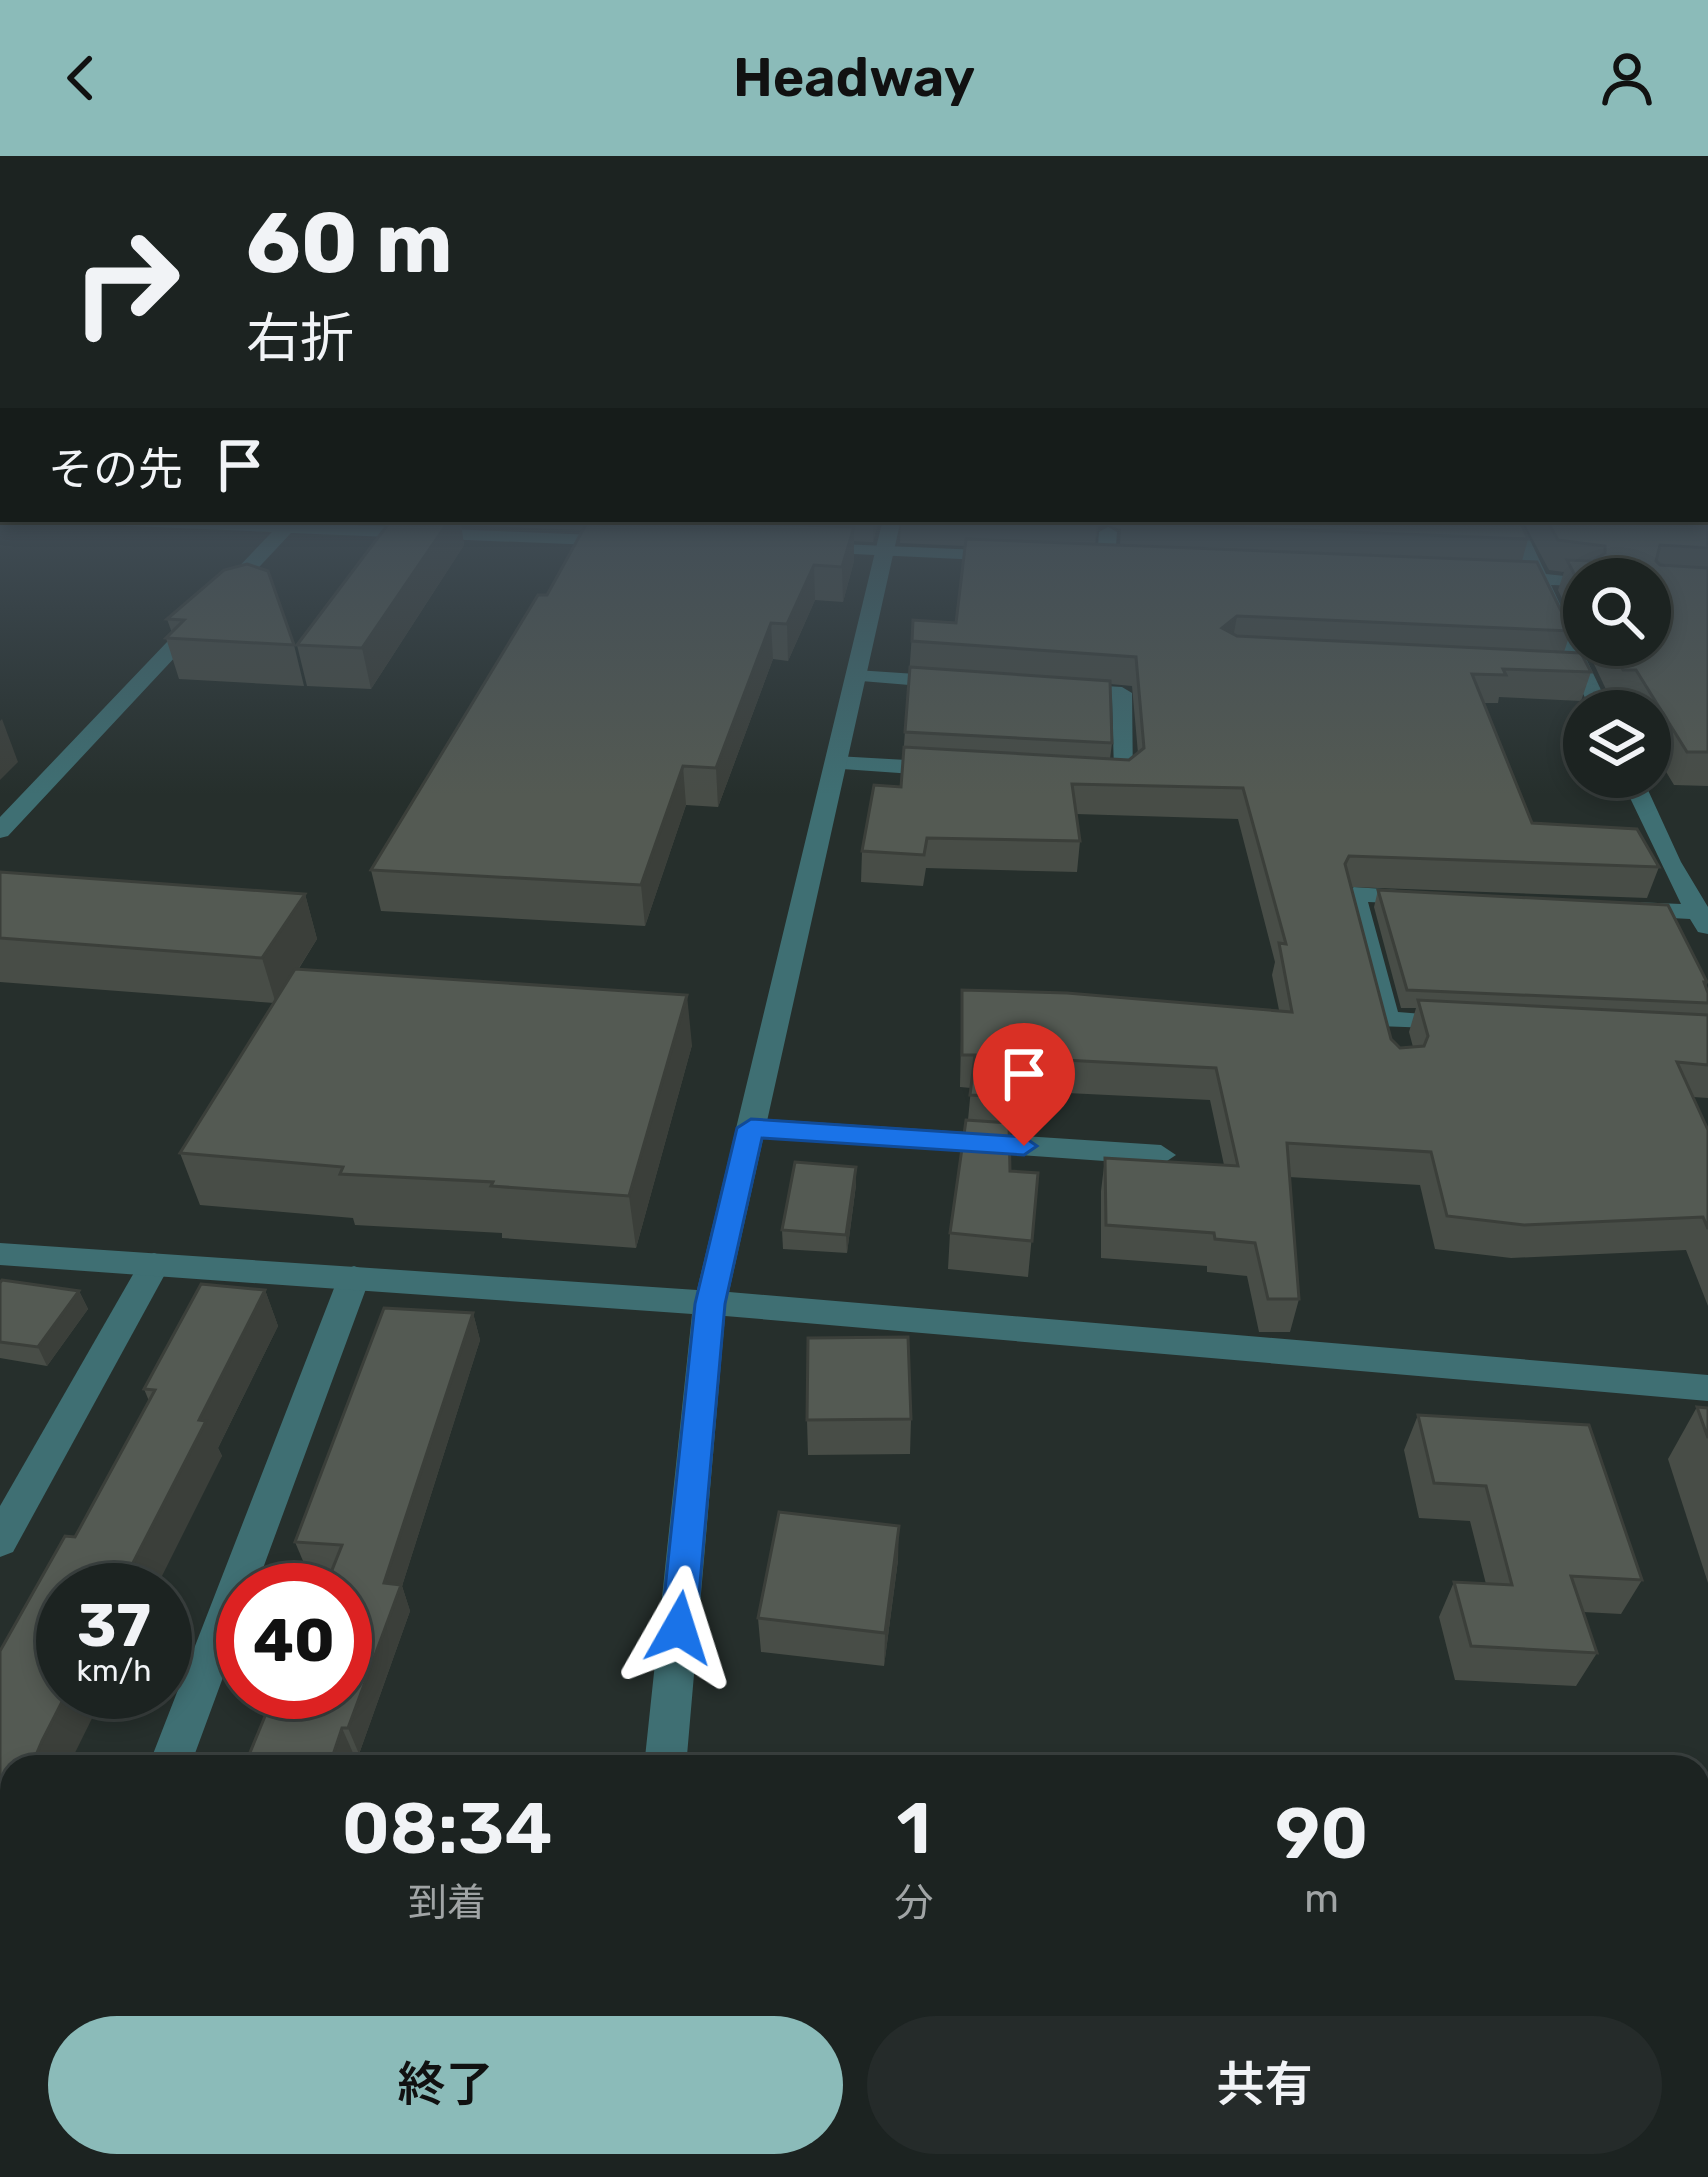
<!DOCTYPE html>
<html lang="ja">
<head>
<meta charset="utf-8">
<style>
  :root { --surface:#1c2321; --page:#252b2a; --text:#f1f3f6; --muted:#a0a4a5; --line:#3a403f; --accent:#8bbbb9 }
  body { margin:0; font-family:Rubik,"Noto Sans JP",sans-serif; background:var(--page); color:var(--text); height:100vh; display:flex; flex-direction:column; font-size:45px; white-space:nowrap }
  * { box-sizing:border-box; margin:0 }
  p { font-size:39px; color:var(--muted) }
  .icon { flex:none; width:66px; height:66px; fill:none; stroke:currentColor; stroke-width:2; stroke-linecap:round; stroke-linejoin:round }
  .map { position:relative; flex:1; overflow:hidden }
  .details { position:absolute; left:0px; top:1599px; width:1710px; height:423px; display:flex; flex-direction:column; background:var(--surface); border-radius:36px 36px 0 0; box-shadow:0 6px 18px #0003,0 0 0 3px var(--line) }
  .details>* { flex:none }
  .banner { position:absolute; left:0px; top:0px; width:1710px; height:366px; box-shadow:0 6px 18px #0003,0 0 0 3px var(--line); background:#1c2321; color:var(--text); overflow:hidden }
  .controls { position:absolute; left:1563px; top:402px; display:grid; gap:24px }
  .controls a { display:grid; place-items:center; width:108px; height:108px; border-radius:50%; background:var(--surface); box-shadow:0 6px 18px #0003,0 0 0 3px var(--line); font-size:60px }
  .speed { position:absolute; left:36px; top:1407px; display:flex; gap:24px; font-size:60px; font-weight:700; text-align:center }
  .speed>* { display:grid; place-content:center; width:156px; height:156px; border-radius:50%; background:var(--surface); box-shadow:0 6px 18px #0003,0 0 0 3px var(--line); line-height:1 }
  .speed small { font-size:30px; font-weight:400 }
  .speed .limit { border:18px solid #d22; background:#fff; color:#111 }
  .pin { position:absolute; display:grid; place-items:center; width:102px; height:102px; color:#fff; margin:-123px -51px; border-radius:50% 50% 50% 0; rotate:-45deg; box-shadow:0 0 12px #0007 }
  .pin .icon { rotate:45deg }
  .me { position:absolute; width:132px; margin:-66px; rotate:6deg; stroke-linejoin:round; filter:drop-shadow(0 0 9px #0008) }
  .turn { display:flex; align-items:center; gap:42px; height:252px; padding:0 48px; font-size:54px }
  .turn .icon { width:156px; height:156px; stroke-width:2.5 }
  .turn b { display:block; font-size:84px; line-height:102px }
  .then { display:flex; align-items:center; height:114px; padding:0 48px; background:#0003; gap:24px; font-size:45px }
  .eta { display:flex; justify-content:space-evenly; align-items:center; height:204px; text-align:center }
  .eta b { font-size:72px; font-weight:600; line-height:84px }
  .action { display:flex; gap:24px; margin-top:auto; padding:24px 48px }
  .action a { flex:1; height:138px; border-radius:72px; background:var(--accent); color:#111; font-size:48px; font-weight:600; line-height:138px; text-align:center }
  .action a+a { background:var(--page); color:var(--text) }
  header { display:flex; justify-content:space-between; align-items:center; height:156px; padding:0 48px; background:var(--accent); color:#111; font-size:54px; font-weight:600 }
  .map>svg:first-child { display:block }
</style>
</head>
<body>
<header><svg class="icon" aria-label="back" viewBox="0 0 24 24"><path d="M15 5l-7 7 7 7"/></svg>Headway<svg class="icon" aria-label="person" viewBox="0 0 24 24"><circle cx="12" cy="8" r="4"/><path d="M4 21q1-7 8-7t8 7"/></svg></header>
<div class="map">
<svg width="1708" height="2021" viewBox="0 0 1708 2021">
  <rect width="100%" height="100%" fill="#262f2c"/>
  <g fill="none" stroke-linecap="round" stroke-linejoin="round">
    <polygon fill="#2d7a9f" fill-rule="evenodd" points="0,1799 12,1800 12,1828 0,1827"/>
    <g fill="#3f6f73" fill-rule="evenodd">
      <polygon points="1108,371 1117,376 1115,404 1106,409 1097,404 1099,376"/>
      <polygon points="751,962 1161,989 1176,999 1161,1009 741,979 736,972 741,965"/>
      <polygon points="354,1110 365,1114 370,1122 255,1434 243,1434 243,1467 190,1611 148,1611 338,1122 343,1114"/>
    </g>
    <g fill="#3f6f73" fill-rule="evenodd">
      <polygon points="0,356 3,363 7,363 0,364"/>
      <polygon points="76,363 303,363 300,367 619,380 628,385 619,390 291,377 8,680 0,682 0,661 272,376 85,368"/>
      <polygon points="1502,363 1520,363 1546,418 1592,423 1584,423 1584,430 1551,429 1611,555 1591,555 1533,428 1506,427 1497,422 1506,417 1527,417"/>
      <polygon points="817,387 1003,395 1012,400 1003,405 811,396 811,388"/>
      <polygon points="856,514 946,520 956,526 946,532 849,524 846,520"/>
      <polygon points="1072,528 1122,531 1132,537 1133,627 1104,628 1093,621 1114,615 1112,543 1065,538 1065,530"/>
      <polygon points="836,600 942,606 953,613 942,620 828,612 825,607"/>
      <polygon points="1620,621 1642,621 1681,706 1708,751 1708,778 1698,776 1690,763 1634,760 1622,753 1634,746 1681,748"/>
      <polygon points="1354,731 1427,736 1430,741 1418,748 1368,746 1398,856 1460,861 1464,867 1460,873 1377,870 1342,738"/>
      <polygon points="154,1097 165,1101 170,1109 13,1396 0,1401 0,1350 143,1101"/>
    </g>
    <g fill="#3f6f73" fill-rule="evenodd">
      <polygon points="883,363 901,363 729,1136 1708,1219 1708,1245 725,1160 686,1611 644,1611 692,1158 0,1109 0,1087 697,1134"/>
      <polygon points="602,2010 652,2010 651,2021 601,2021"/>
    </g>
  </g>
  <g fill="#484d47" fill-rule="evenodd">
    <polygon points="1708,356 1708,630 1674,629 1650,589 1650,555 1630,555 1625,546 1612,546 1585,489 1650,489 1584,423 1584,488 1558,434 1564,416 1549,414 1522,363 1707,363"/>
    <polygon points="323,363 879,363 873,386 854,385 854,405 843,446 815,444 788,505 773,503 718,651 686,649 645,770 381,755 371,714 547,439 583,374 461,369 464,389 371,533 307,530 297,489 390,366"/>
    <path d="M901 363H1519L1528 383 1522 405 1571 475 1564 496 1591 516 1581 545 1499 541 1498 547H1484L1532 667 1659 711 1647 742 1351 731 1391 883 1400 892 1413 891 1409 876 1416 852H1401L1374 751 1378 734 1707 826 1706 831 1708 837V942L1693 941 1708 974V1150L1686 1094 1511 1102 1435 1093 1420 1029 1289 1021 1299 1143 1290 1176H1259L1247 1120 1207 1116V1110L1101 1102V1035L1105 1002 1224 1009 1210 944 1007 934 1005 967 1010 1015 1038 1017 1028 1121 948 1113 950 1077 968 964 971 932 960 931 962 834 1279 854 1272 819 1275 806 1238 663 1076 658 1080 685 1077 716 926 712 923 730 861 726 862 695 901 631 913 464 956 467 965 390 900 387ZM1103 368 1121 373 1120 389 1095 388 1098 371ZM1110 528 1132 530 1138 597 1129 604 1110 603 1112 587Z"/>
    <polygon points="224,414 294,489 304,530 179,523 166,482 172,477 167,463"/>
    <polygon points="0,716 305,738 317,783 298,814 692,889 636,1092 502,1082 502,1077 355,1069 353,1062 200,1049 180,997 274,847 0,826"/>
    <polygon points="856,1011 856,1029 847,1097 783,1093 782,1074"/>
    <polygon points="0,1127 79,1135 88,1153 47,1210 0,1202"/>
    <polygon points="265,1134 278,1170 218,1292 222,1300 12,1611 12,1750 0,1750 0,1495 75,1381 149,1245 144,1233"/>
    <polygon points="473,1157 480,1184 402,1430 410,1455 359,1598 353,1597 348,1611 244,1611 345,1536 332,1414 306,1412 295,1386"/>
    <polygon points="1697,1251 1708,1252 1708,1427 1668,1303"/>
    <polygon points="1418,1259 1642,1424 1621,1458 1583,1456 1597,1497 1576,1530 1455,1524 1439,1461 1454,1426 1486,1428 1470,1365 1419,1362 1404,1294"/>
    <polygon points="911,1263 910,1298 808,1299 807,1264"/>
    <polygon points="898,1404 884,1510 761,1496 758,1462"/>
    <polygon points="1698,1844 1708,1845 1708,2021 1665,2021 1646,2018 1644,2010 1698,2010"/>
    <polygon points="709,2010 845,2010 844,2021 707,2021"/>
    <polygon points="1318,2010 1423,2010 1425,2021 1319,2021"/>
  </g>
  <g fill="#3b3f3a">
    <polygon points="450,363 460,363 464,389 371,533 362,492"/>
    <polygon points="873,363 879,363 873,386"/>
    <polygon points="1097,363 1104,363 1103,368 1098,371 1094,395"/>
    <polygon points="854,371 854,405 843,446 842,411"/>
    <polygon points="814,409 815,444 788,505 787,468"/>
    <polygon points="1237,460 1232,488 1222,472"/>
    <polygon points="771,467 773,503 718,651 716,612"/>
    <polygon points="2,563 18,606 0,624 0,565"/>
    <polygon points="683,610 686,649 645,770 641,729"/>
    <polygon points="305,738 317,783 276,848 262,802"/>
    <polygon points="687,839 692,889 636,1092 629,1040"/>
    <polygon points="856,1011 856,1029 847,1097 846,1079"/>
    <polygon points="265,1134 278,1170 218,1292 222,1300 155,1434 119,1434 199,1264"/>
    <polygon points="79,1135 88,1153 47,1210 38,1191"/>
    <polygon points="473,1157 480,1184 402,1430 410,1455 359,1598 348,1572 384,1427"/>
    <polygon points="899,1370 898,1404 884,1510 885,1477"/>
    <polygon points="67,1536 105,1536 68,1611 31,1611 42,1585"/>
    <polygon points="342,1572 353,1597 348,1611 329,1611"/>
    <polygon points="12,1660 12,1748 0,1734 0,1690"/>
  </g>
  <g fill="#545a53" stroke="#3b3f3a" stroke-width="3">
    <polygon points="1707,356 1708,392 1660,389 1656,405 1660,409 1708,412 1708,596 1687,596 1636,514 1623,514 1610,489 1650,489 1650,423 1584,423 1584,437 1567,404 1593,405 1605,397 1605,390 1558,384 1546,363 1707,363"/>
    <polygon points="392,363 450,363 362,492 297,489"/>
    <polygon points="589,363 663,363 854,371 842,411 814,409 787,468 771,467 716,612 683,610 641,729 371,714 538,439 547,439"/>
    <polygon points="1027,363 1097,363 1097,366"/>
    <polygon points="1124,363 1519,363 1528,383 1123,367"/>
    <polygon points="966,383 1537,406 1571,475 1237,460 1222,472 1237,480 1581,497 1591,516 1503,513 1506,519 1472,518 1532,667 1637,673 1659,711 1349,700 1345,708 1391,883 1400,892 1424,890 1428,880 1418,844 1708,859 1708,909 1677,906 1708,974 1708,1073 1703,1061 1524,1069 1447,1060 1431,996 1287,987 1299,1143 1268,1143 1255,1087 1215,1083 1214,1077 1106,1069 1105,1002 1238,1010 1216,912 1006,901 1007,941 970,939 975,899 962,899 962,834 1067,837 1292,856 1279,787 1286,788 1243,632 1072,628 1080,685 927,682 924,699 862,695 874,629 901,631 904,591 1129,604 1144,592 1136,501 912,485 913,464 956,467"/>
    <polygon points="247,408 268,415 294,489 166,482 184,464 167,463 224,414"/>
    <polygon points="910,511 1110,525 1112,587 905,576"/>
    <polygon points="0,716 305,738 262,802 0,782"/>
    <polygon points="1378,734 1668,749 1707,826 1704,826 1708,837 1708,847 1407,834"/>
    <polygon points="295,813 687,839 629,1040 491,1030 493,1026 340,1018 343,1011 180,997"/>
    <polygon points="966,964 1009,967 1010,1015 1038,1017 1032,1085 950,1077"/>
    <polygon points="795,1006 856,1011 846,1079 782,1074"/>
    <polygon points="2,1124 79,1135 38,1191 0,1186 0,1127"/>
    <polygon points="201,1128 265,1134 199,1264 206,1265 119,1434 63,1434 63,1536 67,1536 42,1585 31,1611 12,1611 12,1660 0,1690 0,1495 65,1380 75,1381 155,1234 144,1233"/>
    <polygon points="384,1152 473,1157 384,1427 401,1429 348,1572 342,1572 329,1611 244,1611 275,1536 345,1536 345,1434 324,1434 342,1389 295,1386"/>
    <polygon points="908,1181 911,1263 807,1264 808,1182"/>
    <polygon points="1697,1251 1708,1252 1708,1282"/>
    <polygon points="1418,1259 1589,1269 1642,1424 1571,1420 1597,1497 1471,1490 1454,1426 1512,1429 1486,1330 1434,1327"/>
    <polygon points="779,1356 899,1370 885,1477 758,1462"/>
    <polygon points="1698,1844 1708,1845 1708,1999 1698,1998"/>
    <polygon points="709,2010 809,2010 808,2021 707,2021"/>
    <polygon points="1338,2010 1423,2010 1425,2021 1339,2021"/>
  </g>
  <linearGradient id="sky" x2="0" y2="1"><stop stop-color="#151a18"/><stop offset="0.56" stop-color="#414d56"/><stop offset="1" stop-color="#414d56" stop-opacity="0"/></linearGradient>
  <rect width="1708" height="639" fill="url(#sky)"/>
  <polygon fill="#1a73e8" stroke="#114b97" stroke-width="3" points="751,963 1024,981 1037,990 1024,999 762,982 725,1148 696,1472 691,1483 679,1488 666,1483 661,1472 695,1148 737,972"/>
</svg>
<div class="controls">
<a><svg class="icon" aria-label="search" viewBox="0 0 24 24"><circle cx="10" cy="10" r="6"/><path d="M15 15l6 6"/></svg></a>
<a><svg class="icon" aria-label="layers" viewBox="0 0 24 24"><path d="M12 4l9 5-9 5-9-5zM3 14l9 5 9-5"/></svg></a>
</div>
<div class="speed"><div>37<small>km/h</small></div><div class="limit">40</div></div>
<div class="pin" style="left:1024px;top:990px;background:#d93025"><svg class="icon" aria-label="arrive" viewBox="0 0 24 24"><path d="M6 21V4h12l-3 4 3 4H6"/></svg></div>
<svg class="me" style="left:679px;top:1472px" viewBox="-20 -20 40 40"><path d="M0-17L14 15 0 8-14 15z" fill="#1a73e8" stroke="#fff" stroke-width="4"/></svg>
<div class="banner">
<div class="turn"><svg class="icon" aria-label="right" viewBox="0 0 24 24"><path d="M7 20v-9h11M14 6l5 5-5 5"/></svg><div><b>60 m</b>右折</div></div>
<div class="then">その先<svg class="icon" aria-label="arrive" viewBox="0 0 24 24"><path d="M6 21V4h12l-3 4 3 4H6"/></svg></div>
</div>
<section class="details">
<div class="eta">
<div><b>08:34</b><p>到着</p></div>
<div><b>1</b><p>分</p></div>
<div><b>90</b><p>m</p></div>
</div>
<div class="action"><a>終了</a><a>共有</a></div>
</section>
</div>
</body>
</html>
